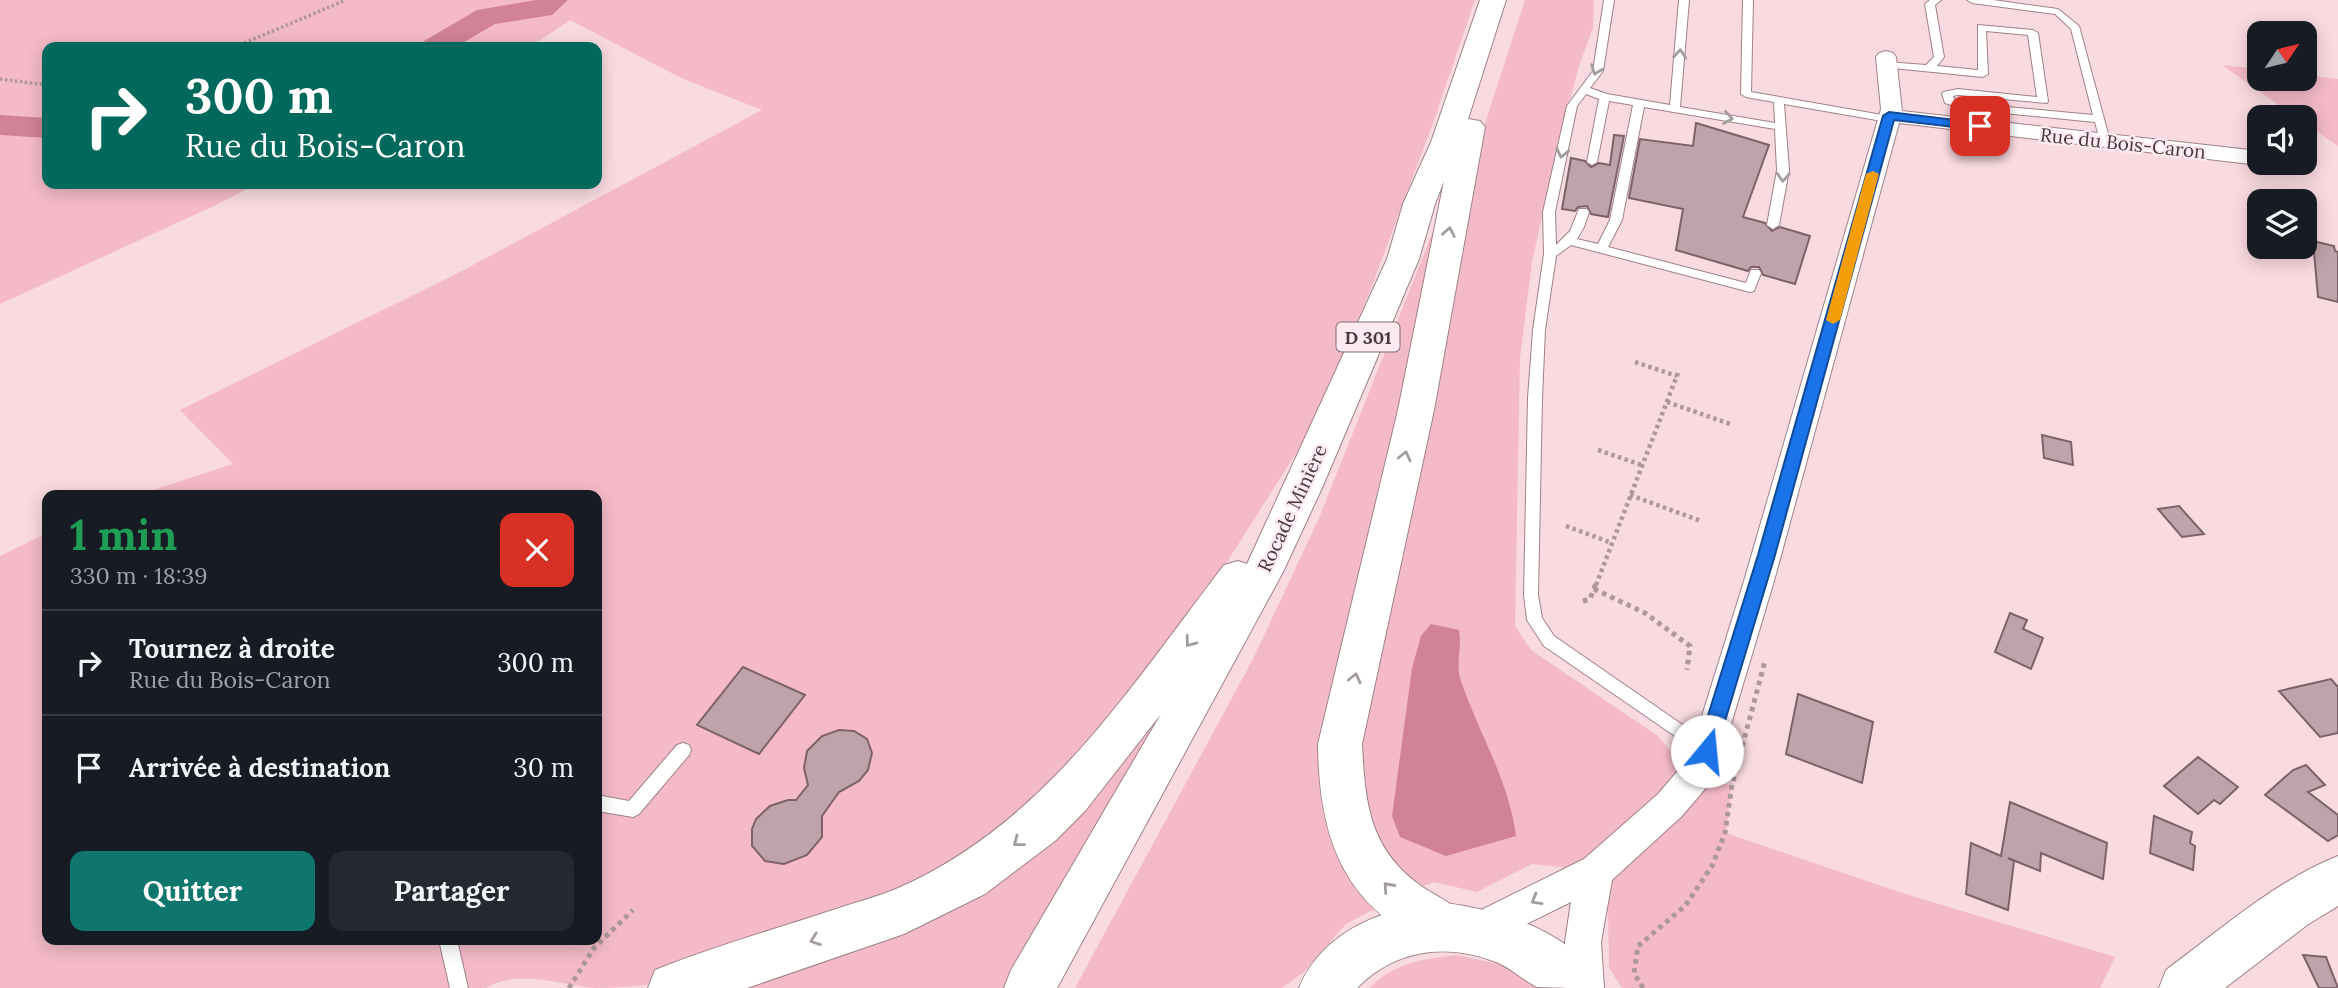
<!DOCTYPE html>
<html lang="fr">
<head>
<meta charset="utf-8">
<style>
  :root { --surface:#171b24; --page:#242831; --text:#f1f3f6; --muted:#9ea1a6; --line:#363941; --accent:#0f766e }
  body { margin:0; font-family:Lora,serif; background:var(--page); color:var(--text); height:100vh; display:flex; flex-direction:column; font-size:26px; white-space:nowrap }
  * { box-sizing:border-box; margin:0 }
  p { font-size:23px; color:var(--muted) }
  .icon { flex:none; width:38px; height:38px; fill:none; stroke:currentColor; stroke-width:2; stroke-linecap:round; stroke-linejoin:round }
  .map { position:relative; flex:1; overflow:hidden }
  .side { position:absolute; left:42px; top:490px; width:560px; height:455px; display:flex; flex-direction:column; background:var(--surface); border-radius:14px; box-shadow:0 4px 18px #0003 }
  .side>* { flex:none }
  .top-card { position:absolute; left:42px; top:42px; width:560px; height:147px; border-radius:14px; box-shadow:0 4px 18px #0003; background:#00695c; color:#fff; overflow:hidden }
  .needle { width:46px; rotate:55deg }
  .buttons { position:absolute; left:2247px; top:21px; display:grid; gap:14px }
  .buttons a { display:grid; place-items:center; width:70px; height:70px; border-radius:14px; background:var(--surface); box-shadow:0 4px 18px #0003; font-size:35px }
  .pin { position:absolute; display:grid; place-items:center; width:60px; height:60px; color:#fff; margin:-30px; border-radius:14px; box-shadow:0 4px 10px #0006 }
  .me { position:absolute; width:77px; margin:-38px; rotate:17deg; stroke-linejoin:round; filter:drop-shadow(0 0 5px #0008) }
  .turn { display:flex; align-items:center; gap:24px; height:147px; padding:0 28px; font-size:32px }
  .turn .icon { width:91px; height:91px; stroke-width:2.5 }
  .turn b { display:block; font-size:49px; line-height:60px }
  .round { display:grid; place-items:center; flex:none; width:74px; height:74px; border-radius:14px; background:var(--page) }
  .headline { display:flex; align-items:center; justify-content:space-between; height:119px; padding:0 28px }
  h1 { font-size:42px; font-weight:700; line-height:52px; color:#1e9e55 }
  .button { display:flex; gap:14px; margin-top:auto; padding:14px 28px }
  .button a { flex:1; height:80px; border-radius:14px; background:var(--accent); color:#fff; font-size:28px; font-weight:700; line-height:80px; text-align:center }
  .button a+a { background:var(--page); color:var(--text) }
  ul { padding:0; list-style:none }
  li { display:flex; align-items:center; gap:21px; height:105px; padding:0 28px; border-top:2px solid var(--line) }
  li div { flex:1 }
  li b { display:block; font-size:26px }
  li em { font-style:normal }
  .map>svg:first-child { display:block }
</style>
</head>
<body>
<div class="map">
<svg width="2338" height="988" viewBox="0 0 2338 988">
  <rect width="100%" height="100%" fill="#f9dae0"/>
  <g fill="#f5bac8">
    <path d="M0 0H1475L1432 126 1370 291 1314 425 1194 614 1200 661 1007 988H657L656 984C636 986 615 988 595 988 560 985 519 968 486 988H0V556L47 533V940H597V495H138L233 464 180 410 458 273 762 110 681 78 570 20 530 47H47V184H256L216 205 0 304Z"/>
    <polygon points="1525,0 1594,0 1593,28 1580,63 1560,135 1532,262 1520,358 1515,626 1531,650 1658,736 1693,778 1732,785 1726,833 1899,892 2115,957 2100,988 1622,988 1609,968 1608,913 1596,871 1532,864 1477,892 1434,882 1397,897 1346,924 1304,972 1282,988 1075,988 1254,657 1319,518 1447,196 1482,133"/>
    <polygon points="2222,65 2259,69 2259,79 2305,79 2305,75 2338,79 2338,146 2305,123 2305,117 2296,117"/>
    <path d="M1456 955 1499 964 1541 988H1370C1392 963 1424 959 1456 955Z"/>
  </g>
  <path fill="#d18297" d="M1431 624 1459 630C1462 646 1456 663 1460 678 1478 732 1509 780 1516 836L1446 856 1400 837 1392 816 1412 668 1421 636Z"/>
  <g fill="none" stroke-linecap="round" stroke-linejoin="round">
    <g fill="#d18297" fill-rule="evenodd">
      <polygon points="536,0 568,0 552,15 495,24 456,47 420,47 424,41 477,10"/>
      <polygon points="0,115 47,118 47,138 0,135"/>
    </g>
  </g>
  <g fill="#c0a3aa" stroke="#7d6269" stroke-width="2">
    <polygon points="1696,123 1769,145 1743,217 1765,223 1772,231 1780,227 1810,236 1795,284 1763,275 1759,267 1751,267 1748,271 1676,250 1683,209 1629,198 1640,139 1693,146"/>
    <polygon points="1614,135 1624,136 1608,217 1591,214 1587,206 1578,207 1575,211 1562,209 1571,158 1585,161 1591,167 1599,163 1610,165"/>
    <polygon points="2313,241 2334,246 2335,251 2338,252 2338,302 2318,297"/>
    <polygon points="2042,435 2071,442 2073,465 2044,458"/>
    <polygon points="2179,506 2204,534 2182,537 2158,509"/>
    <polygon points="2010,613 2027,620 2023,629 2043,638 2031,669 1995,652"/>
    <polygon points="743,667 805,695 759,754 697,725"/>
    <polygon points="2331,679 2338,687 2338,733 2320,737 2279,691"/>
    <polygon points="1798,694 1873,722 1862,783 1786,754"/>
    <polygon points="839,730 854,731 867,739 872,753 868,770 859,781 839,792 822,816 822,837 807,855 784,864 765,861 752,846 752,829 756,819 770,806 788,800 796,800 808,785 804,768 807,751 822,736"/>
    <polygon points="2198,757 2238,787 2220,804 2214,800 2198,814 2164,786"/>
    <polygon points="2306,765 2325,785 2308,792 2338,815 2338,835 2328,841 2265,795 2293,770"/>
    <polygon points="2010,802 2107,843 2103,879 2041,853 2040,871 2008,858 2014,861 2008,910 1966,894 1971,843 2001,856"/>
    <polygon points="2154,816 2192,832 2190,843 2195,846 2193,870 2150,853"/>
    <polygon points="2303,955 2326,957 2338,988 2319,988"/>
  </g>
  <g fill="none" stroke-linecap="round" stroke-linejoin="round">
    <defs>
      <g id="service">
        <path d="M1604 0H1614L1603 71 1590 88 1607 94 1670 105 1679 0H1689L1680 107 1775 123 1774 102 1746 97 1741 94 1743 0H1753L1751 92 1888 116 1893 119 1888 122 1784 104 1789 170 1779 225 1773 229 1767 225 1777 170 1775 129 1644 107 1622 220 1608 247 1746 283 1751 270H1759L1761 273 1754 291 1750 292 1571 245 1556 256 1545 330 1542 398 1538 595 1542 618 1554 636 1713 746 1715 751 1713 756 1707 758 1544 646 1527 620 1524 595 1528 398 1533 330 1544 254 1543 212 1567 106 1593 71ZM1586 94 1599 99 1587 162 1592 165 1597 162 1609 101 1633 105 1610 220 1598 244 1577 239 1584 227 1589 212 1587 209H1579L1570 231 1556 245 1555 212 1577 106Z"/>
        <polygon points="1930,0 1941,0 1935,5 1944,57 1937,66 1978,70 1978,25 2033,30 2038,33 2048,101 2047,103 1958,95 1953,96 1954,99 1965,103 2093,115 2071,29 2055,14 1972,3 1967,0 1993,0 2058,9 2079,26 2110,141 2109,143 2101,143 2100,141 2095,122 1963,109 1945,103 1942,94 1943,92 1958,89 2037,97 2028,35 1986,31 1988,74 1983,77 1883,67 1882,65 1887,62 1926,65 1934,57 1925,4"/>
        <polygon points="683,743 689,745 691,750 689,755 639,814 633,817 597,811 597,795 629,801 677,745"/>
        <polygon points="439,940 457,940 468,988 450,988"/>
      </g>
      <polygon id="minor" points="1886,51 1893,53 1896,57 1902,111 2259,151 2259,163 2266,163 2259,165 1899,123 1774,581 1723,751 1705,789 1682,816 1612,880 1601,942 1604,988 1568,988 1565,942 1571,902 1476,949 1463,943 1458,931 1463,919 1584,859 1658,794 1681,767 1692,748 1744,581 1881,109 1876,57 1879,53"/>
      <path id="secondary" d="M2338 856V906L2307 925 2225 988H2159L2166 970C2220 930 2275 881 2338 856Z"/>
      <path id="primary" d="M1445 903C1500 910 1578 932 1601 988 1586 988 1549 988 1537 987 1523 980 1511 968 1496 962 1446 942 1394 950 1357 988H1299C1323 930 1386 906 1445 903Z"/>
      <path id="trunk" d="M1480 0H1506L1468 119 1480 121 1485 127 1434 410 1362 744C1365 803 1369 849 1421 886 1442 900 1457 903 1468 927L1460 944 1443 951C1346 912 1319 843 1318 744L1398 410 1444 181 1435 204 1419 259 1322 488 1283 572 1057 988H1004L1011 970 1161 714 1085 811 1055 841 985 894 904 934 747 988H648L655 970C714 946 776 929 836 909 856 902 877 897 896 889 1045 824 1128 690 1224 565L1238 561 1247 564 1387 259 1403 204 1431 142Z"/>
    </defs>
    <use href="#service" stroke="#9e8288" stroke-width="2"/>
    <use href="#minor" stroke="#9e8288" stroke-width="2"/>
    <use href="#secondary" stroke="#9e8288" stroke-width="2"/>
    <use href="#primary" stroke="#9e8288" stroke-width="2"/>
    <use href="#trunk" stroke="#9e8288" stroke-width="2"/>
    <g stroke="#ae979c" stroke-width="3.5" stroke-dasharray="2.5 2.5" stroke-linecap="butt">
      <polyline points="235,47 346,0"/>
      <polyline points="0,79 47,85"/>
    </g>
    <g stroke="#ae979c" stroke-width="4.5" stroke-dasharray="3.5 3.5" stroke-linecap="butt">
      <polyline points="1635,362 1677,376"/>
      <polyline points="1667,402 1733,425"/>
      <polyline points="1598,450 1642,465"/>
      <polyline points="1630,495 1701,521"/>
      <polyline points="1566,526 1612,543"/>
      <polyline points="1596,585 1678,373"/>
    </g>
    <g stroke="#ae979c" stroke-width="5" stroke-dasharray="4.5 4.5" stroke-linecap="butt">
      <polyline points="1594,589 1645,613 1690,646 1687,670"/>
      <polyline points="1583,601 1590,599 1596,583"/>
      <polyline points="569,988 594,948 633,910"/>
      <polyline points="1643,988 1634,973 1638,946 1685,906 1712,866 1725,833 1732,785 1765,661"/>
    </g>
    <use href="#service" fill="#fff" fill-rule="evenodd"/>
    <use href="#minor" fill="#fff" fill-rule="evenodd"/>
    <use href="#secondary" fill="#fff" fill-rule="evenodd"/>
    <use href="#primary" fill="#fff" fill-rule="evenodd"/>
    <use href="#trunk" fill="#fff" fill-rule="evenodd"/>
  </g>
  <defs><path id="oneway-chevron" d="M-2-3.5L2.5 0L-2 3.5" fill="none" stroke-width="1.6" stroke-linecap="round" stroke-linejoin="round" transform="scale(1.75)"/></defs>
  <g stroke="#a29c9e">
    <use href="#oneway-chevron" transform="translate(1680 54) rotate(-85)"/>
    <use href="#oneway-chevron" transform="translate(1596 70) rotate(111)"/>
    <use href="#oneway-chevron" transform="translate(1728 118) rotate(9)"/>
    <use href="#oneway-chevron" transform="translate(1562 153) rotate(102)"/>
    <use href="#oneway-chevron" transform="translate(1783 177) rotate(93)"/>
    <use href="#oneway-chevron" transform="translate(1449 232) rotate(-79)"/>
    <use href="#oneway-chevron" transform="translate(1405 456) rotate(-77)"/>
    <use href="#oneway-chevron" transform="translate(1190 642) rotate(127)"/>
    <use href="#oneway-chevron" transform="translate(1355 678) rotate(-77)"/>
    <use href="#oneway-chevron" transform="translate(1018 842) rotate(142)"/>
    <use href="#oneway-chevron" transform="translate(1388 887) rotate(-132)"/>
    <use href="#oneway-chevron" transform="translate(1536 900) rotate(150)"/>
    <use href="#oneway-chevron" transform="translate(815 940) rotate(160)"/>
  </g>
  <polygon fill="#1a73e8" stroke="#114b97" stroke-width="2" points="1889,112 1980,123 1986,126 1980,130 1894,120 1775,555 1716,751 1713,757 1707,760 1700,757 1697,751 1758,555 1883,116"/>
  <polygon fill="#f59e0b" points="1873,171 1879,174 1840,320 1833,324 1826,320 1866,174"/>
  <g text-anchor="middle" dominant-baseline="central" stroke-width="5" stroke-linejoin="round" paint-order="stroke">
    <rect fill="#feeaef" stroke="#7c6e72" stroke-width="2" x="1336.5" y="322.5" width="63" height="29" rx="5"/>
    <g font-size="18" font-weight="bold" fill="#45393c">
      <text x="1368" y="337">D 301</text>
    </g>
    <g font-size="19" fill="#45393c" stroke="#feeaef">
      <text transform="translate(2123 143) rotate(6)">Rue du Bois-Caron</text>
      <text transform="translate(1292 508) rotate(-65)">Rocade Minière</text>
    </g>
  </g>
</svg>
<div class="buttons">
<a><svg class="needle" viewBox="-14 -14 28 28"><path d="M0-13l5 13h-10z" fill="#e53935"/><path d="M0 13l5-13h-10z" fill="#9ea1a6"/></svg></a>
<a><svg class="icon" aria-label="sound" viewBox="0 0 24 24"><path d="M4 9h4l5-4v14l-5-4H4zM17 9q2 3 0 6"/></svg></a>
<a><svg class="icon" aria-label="layers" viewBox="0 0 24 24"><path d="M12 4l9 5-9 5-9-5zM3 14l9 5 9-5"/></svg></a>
</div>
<div class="pin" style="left:1980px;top:126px;background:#d93025"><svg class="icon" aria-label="arrive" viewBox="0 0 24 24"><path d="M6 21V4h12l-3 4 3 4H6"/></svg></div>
<svg class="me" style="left:1707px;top:751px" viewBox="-20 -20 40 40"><circle r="19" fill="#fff"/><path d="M0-13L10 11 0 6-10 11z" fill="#1a73e8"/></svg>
<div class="top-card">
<div class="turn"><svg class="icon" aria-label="right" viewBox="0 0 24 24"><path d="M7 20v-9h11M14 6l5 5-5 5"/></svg><div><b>300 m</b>Rue du Bois-Caron</div></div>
</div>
<section class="side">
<div class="headline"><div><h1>1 min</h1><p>330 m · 18:39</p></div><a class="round" style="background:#d93025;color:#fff"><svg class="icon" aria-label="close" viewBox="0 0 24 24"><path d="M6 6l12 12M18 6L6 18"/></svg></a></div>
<ul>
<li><svg class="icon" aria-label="right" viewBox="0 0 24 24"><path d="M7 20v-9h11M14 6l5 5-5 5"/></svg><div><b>Tournez à droite</b><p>Rue du Bois-Caron</p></div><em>300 m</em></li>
<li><svg class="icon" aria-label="arrive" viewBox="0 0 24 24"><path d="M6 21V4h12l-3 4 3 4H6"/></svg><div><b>Arrivée à destination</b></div><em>30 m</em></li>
</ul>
<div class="button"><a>Quitter</a><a>Partager</a></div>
</section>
</div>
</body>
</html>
